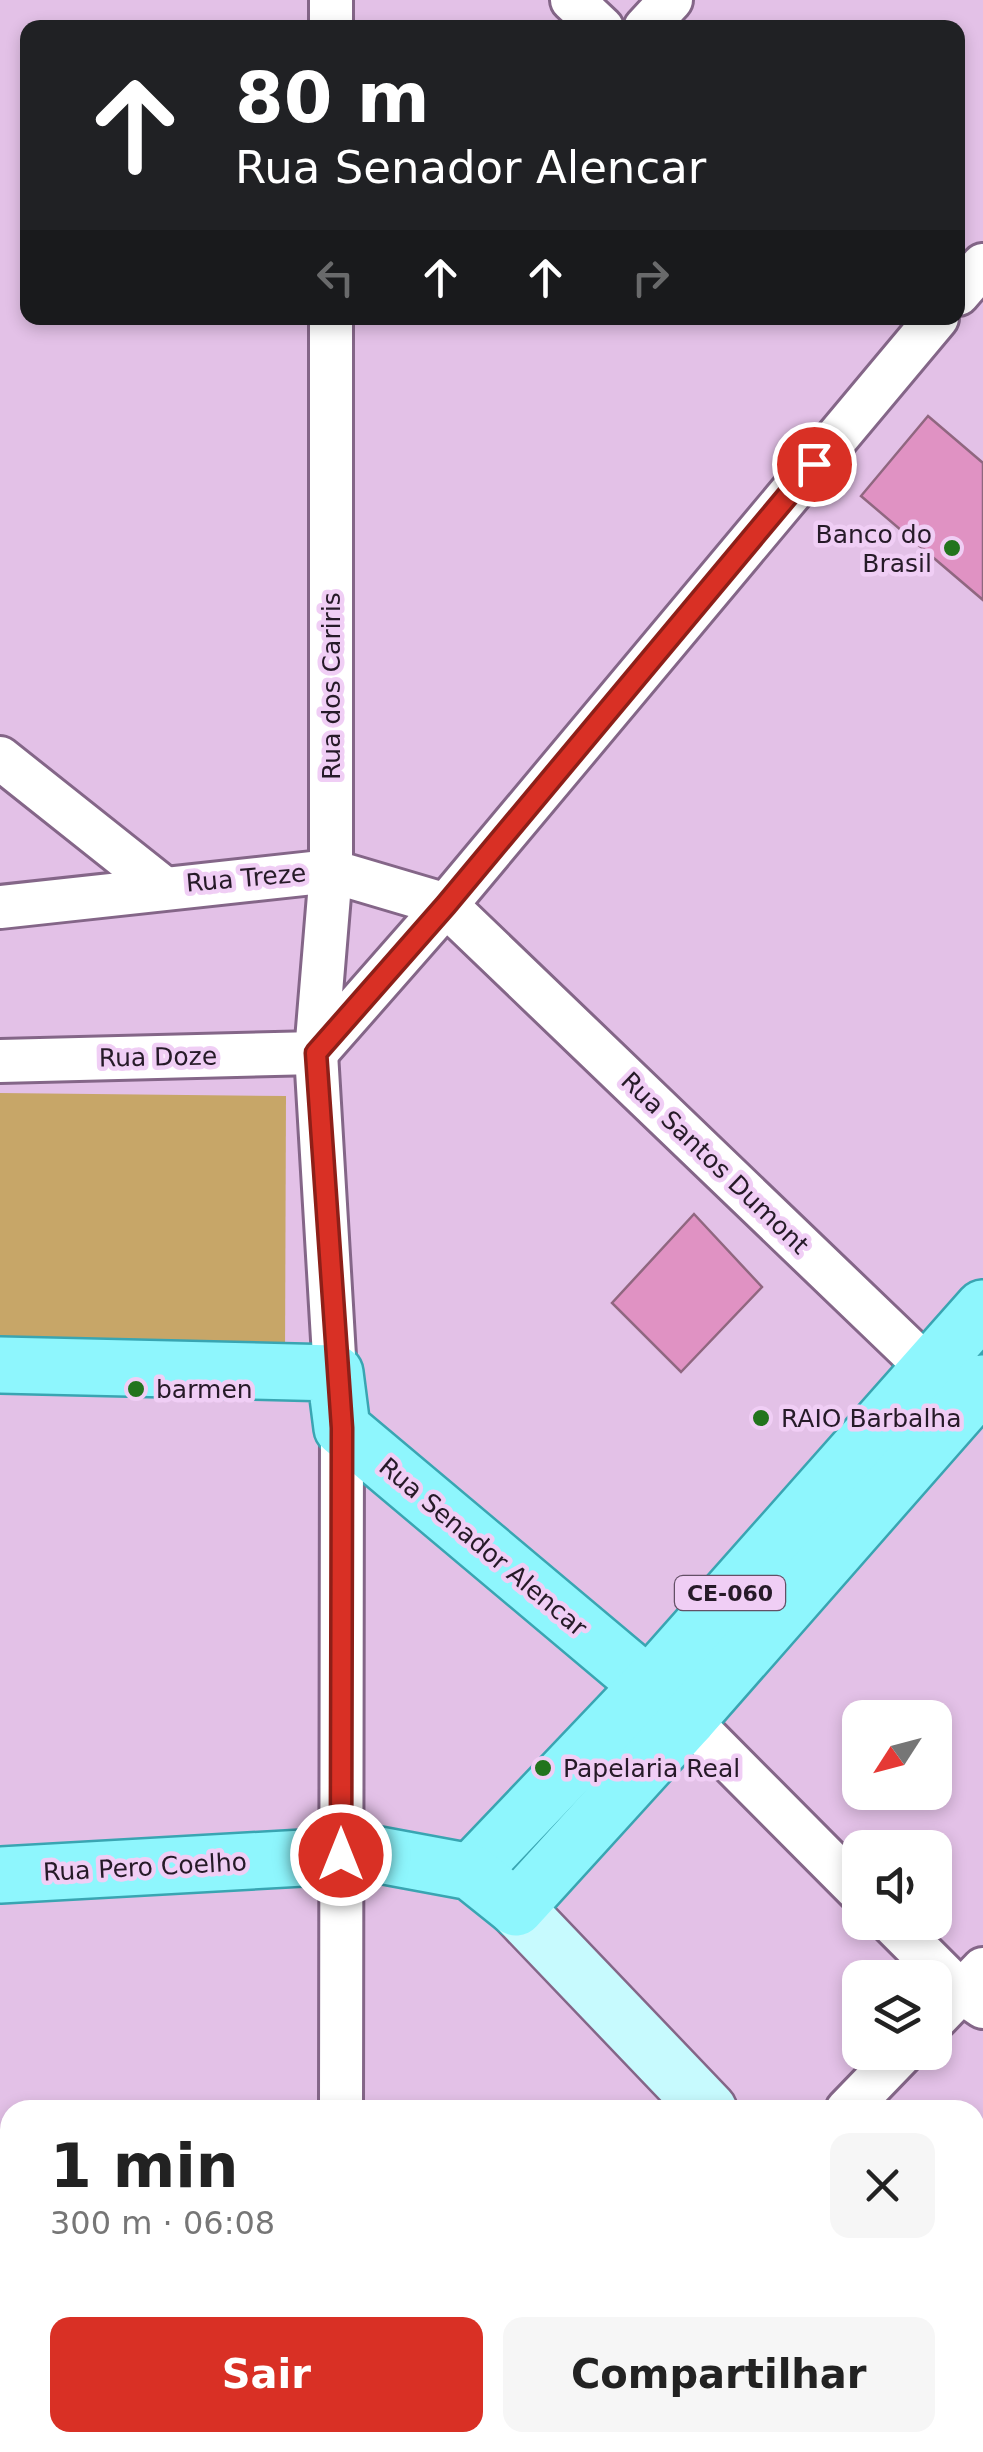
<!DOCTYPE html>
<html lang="pt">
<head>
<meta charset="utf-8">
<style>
  :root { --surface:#fff; --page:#f6f6f6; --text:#222; --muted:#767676; --accent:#d93025 }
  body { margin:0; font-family:"DejaVu Sans",sans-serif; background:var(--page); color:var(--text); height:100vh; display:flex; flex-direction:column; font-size:38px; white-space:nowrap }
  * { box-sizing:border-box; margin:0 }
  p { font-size:32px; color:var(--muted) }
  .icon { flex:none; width:55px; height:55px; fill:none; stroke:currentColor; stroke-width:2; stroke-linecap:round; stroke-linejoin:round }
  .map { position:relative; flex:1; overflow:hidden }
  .details { position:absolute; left:0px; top:2100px; width:985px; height:352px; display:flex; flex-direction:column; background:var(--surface); border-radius:30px 30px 0 0; box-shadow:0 5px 15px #0003 }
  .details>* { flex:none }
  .top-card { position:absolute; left:20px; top:20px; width:945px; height:305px; border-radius:20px; box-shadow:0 5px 15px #0003; background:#202124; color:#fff; overflow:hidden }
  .needle { width:65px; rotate:234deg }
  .buttons { position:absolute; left:842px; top:1700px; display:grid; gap:20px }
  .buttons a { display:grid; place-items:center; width:110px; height:110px; border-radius:20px; background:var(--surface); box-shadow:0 5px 15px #0003; font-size:50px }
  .pin { position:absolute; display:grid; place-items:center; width:85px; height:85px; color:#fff; margin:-42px; border:5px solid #fff; border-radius:50%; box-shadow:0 2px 10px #0007 }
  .me { position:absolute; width:110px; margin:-55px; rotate:0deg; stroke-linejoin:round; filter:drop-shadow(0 0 8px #0008) }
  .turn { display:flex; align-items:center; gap:35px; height:210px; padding:0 50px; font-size:45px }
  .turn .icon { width:130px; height:130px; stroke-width:2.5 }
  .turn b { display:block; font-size:70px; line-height:85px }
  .lanes { display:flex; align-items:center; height:95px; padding:0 50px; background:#0003; justify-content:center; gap:50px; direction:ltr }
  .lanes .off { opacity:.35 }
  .round { display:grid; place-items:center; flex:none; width:105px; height:105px; border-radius:20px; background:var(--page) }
  .headline { display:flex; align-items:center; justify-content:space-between; height:170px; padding:0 50px }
  h1 { font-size:60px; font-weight:800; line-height:75px }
  .cta { display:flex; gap:20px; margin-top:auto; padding:20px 50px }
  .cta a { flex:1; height:115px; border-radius:20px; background:var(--accent); color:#fff; font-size:40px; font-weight:800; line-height:115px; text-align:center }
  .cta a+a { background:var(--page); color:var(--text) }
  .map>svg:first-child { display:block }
</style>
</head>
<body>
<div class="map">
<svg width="983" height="2452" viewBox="0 0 983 2452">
  <rect width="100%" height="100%" fill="#e3c1e7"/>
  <polygon fill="#c7a668" points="0,1093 286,1096 285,1356 0,1353"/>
  <g fill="#e092c3" stroke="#906780" stroke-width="2.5">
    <polygon points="928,416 983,463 983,600 861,496"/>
    <polygon points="694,1214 762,1287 681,1372 612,1303"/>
  </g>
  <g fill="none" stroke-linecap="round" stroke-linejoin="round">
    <defs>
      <g id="street">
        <polyline points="572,0 602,28"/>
        <polyline points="331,28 331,0"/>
        <polyline points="645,28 671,0"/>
        <polyline points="958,294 983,265"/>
        <polyline points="331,318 331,871 316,1053 335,1373"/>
        <polyline points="0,758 161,886"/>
        <polyline points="0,907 331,871 446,905 928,1368"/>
        <polyline points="316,1053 446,905 937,318"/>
        <polyline points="0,1061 316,1053"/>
        <polyline points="688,1719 860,1892"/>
        <polyline points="891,1922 961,1992 983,2007"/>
        <polyline points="935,2019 983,1969"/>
        <polyline points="341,2110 342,1428"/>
        <polyline points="847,2110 903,2052"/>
        <polyline points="0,2364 10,2365"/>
        <polyline points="342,2442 342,2452"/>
        <polyline points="458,2442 470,2452"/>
        <polyline points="536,2452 544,2442"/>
        <polyline points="909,2452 917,2442"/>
      </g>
      <g id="secondary">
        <polyline points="516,1908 709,2110"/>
        <polyline points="975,2343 983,2349"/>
      </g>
      <g id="primary">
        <polyline points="0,1365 335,1373 342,1428 688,1719"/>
        <polyline points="471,1872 648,1686 983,1308"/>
        <polyline points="0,1875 374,1854 471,1872 516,1908 688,1719 983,1383"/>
      </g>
    </defs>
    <use href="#street" stroke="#846688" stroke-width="48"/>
    <use href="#secondary" stroke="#846688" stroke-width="60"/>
    <use href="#primary" stroke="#39a5b2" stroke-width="60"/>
    <use href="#street" stroke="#fff" stroke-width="42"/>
    <use href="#secondary" stroke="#c7fafe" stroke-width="55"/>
    <use href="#primary" stroke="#8ef6fd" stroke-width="55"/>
  </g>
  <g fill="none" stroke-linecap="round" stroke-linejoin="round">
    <defs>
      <polyline id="route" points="341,1855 342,1428 316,1053 446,905 814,464"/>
    </defs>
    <use href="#route" stroke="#8d1f18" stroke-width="25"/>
    <use href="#route" stroke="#d93025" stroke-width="18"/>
  </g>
  <g fill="#22741d" stroke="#f0cef5" stroke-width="4">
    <circle cx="952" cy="548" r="10"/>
    <circle cx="136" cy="1389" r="10"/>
    <circle cx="761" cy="1418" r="10"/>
    <circle cx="543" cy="1768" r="10"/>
  </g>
  <g text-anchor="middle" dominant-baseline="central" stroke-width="9" stroke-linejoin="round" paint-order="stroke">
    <rect fill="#f0cef5" stroke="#635066" stroke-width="2.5" x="675" y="1576" width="110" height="34" rx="8"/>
    <g font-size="22" font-weight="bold" fill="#261a28">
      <text x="730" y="1593">CE-060</text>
    </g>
    <g font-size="25" fill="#261a28" stroke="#f0cef5" text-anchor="start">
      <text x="932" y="534" text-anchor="end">Banco do<tspan x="932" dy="29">Brasil</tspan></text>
      <text x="156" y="1389">barmen</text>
      <text x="781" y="1418">RAIO Barbalha</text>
      <text x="563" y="1768">Papelaria Real</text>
    </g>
    <g font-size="25" fill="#261a28" stroke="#f0cef5">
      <text transform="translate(331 686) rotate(-90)">Rua dos Cariris</text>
      <text transform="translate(246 878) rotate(-5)">Rua Treze</text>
      <text transform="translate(158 1057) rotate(-1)">Rua Doze</text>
      <text transform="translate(715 1163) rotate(44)">Rua Santos Dumont</text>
      <text transform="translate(483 1547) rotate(40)">Rua Senador Alencar</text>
      <text transform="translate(145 1867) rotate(-3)">Rua Pero Coelho</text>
    </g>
  </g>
</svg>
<div class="buttons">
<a><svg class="needle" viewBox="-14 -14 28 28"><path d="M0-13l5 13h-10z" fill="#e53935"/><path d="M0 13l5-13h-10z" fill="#767676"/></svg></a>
<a><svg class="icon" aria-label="sound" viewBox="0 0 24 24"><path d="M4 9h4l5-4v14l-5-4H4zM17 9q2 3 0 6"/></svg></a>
<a><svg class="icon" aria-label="layers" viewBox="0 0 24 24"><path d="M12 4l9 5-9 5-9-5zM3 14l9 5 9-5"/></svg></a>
</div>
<div class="pin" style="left:814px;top:464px;background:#d93025"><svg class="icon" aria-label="arrive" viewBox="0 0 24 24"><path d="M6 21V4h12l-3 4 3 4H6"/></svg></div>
<svg class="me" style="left:341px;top:1855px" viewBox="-20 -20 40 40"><circle r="17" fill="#d93025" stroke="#fff" stroke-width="3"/><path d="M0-11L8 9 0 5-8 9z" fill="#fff"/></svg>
<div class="top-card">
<div class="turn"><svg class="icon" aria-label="ahead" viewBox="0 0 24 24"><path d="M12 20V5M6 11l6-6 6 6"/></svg><div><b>80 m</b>Rua Senador Alencar</div></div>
<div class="lanes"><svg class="icon off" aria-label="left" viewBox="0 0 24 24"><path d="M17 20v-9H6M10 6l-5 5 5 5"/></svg><svg class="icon" aria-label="ahead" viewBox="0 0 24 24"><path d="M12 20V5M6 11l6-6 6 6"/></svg><svg class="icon" aria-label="ahead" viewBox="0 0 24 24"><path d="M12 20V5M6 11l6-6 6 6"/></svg><svg class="icon off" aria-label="right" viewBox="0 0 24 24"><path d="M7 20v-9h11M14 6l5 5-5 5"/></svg></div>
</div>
<section class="details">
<div class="headline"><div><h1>1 min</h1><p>300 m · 06:08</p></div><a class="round"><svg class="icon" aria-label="close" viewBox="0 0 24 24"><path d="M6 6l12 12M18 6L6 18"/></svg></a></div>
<div class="cta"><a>Sair</a><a>Compartilhar</a></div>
</section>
</div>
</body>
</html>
